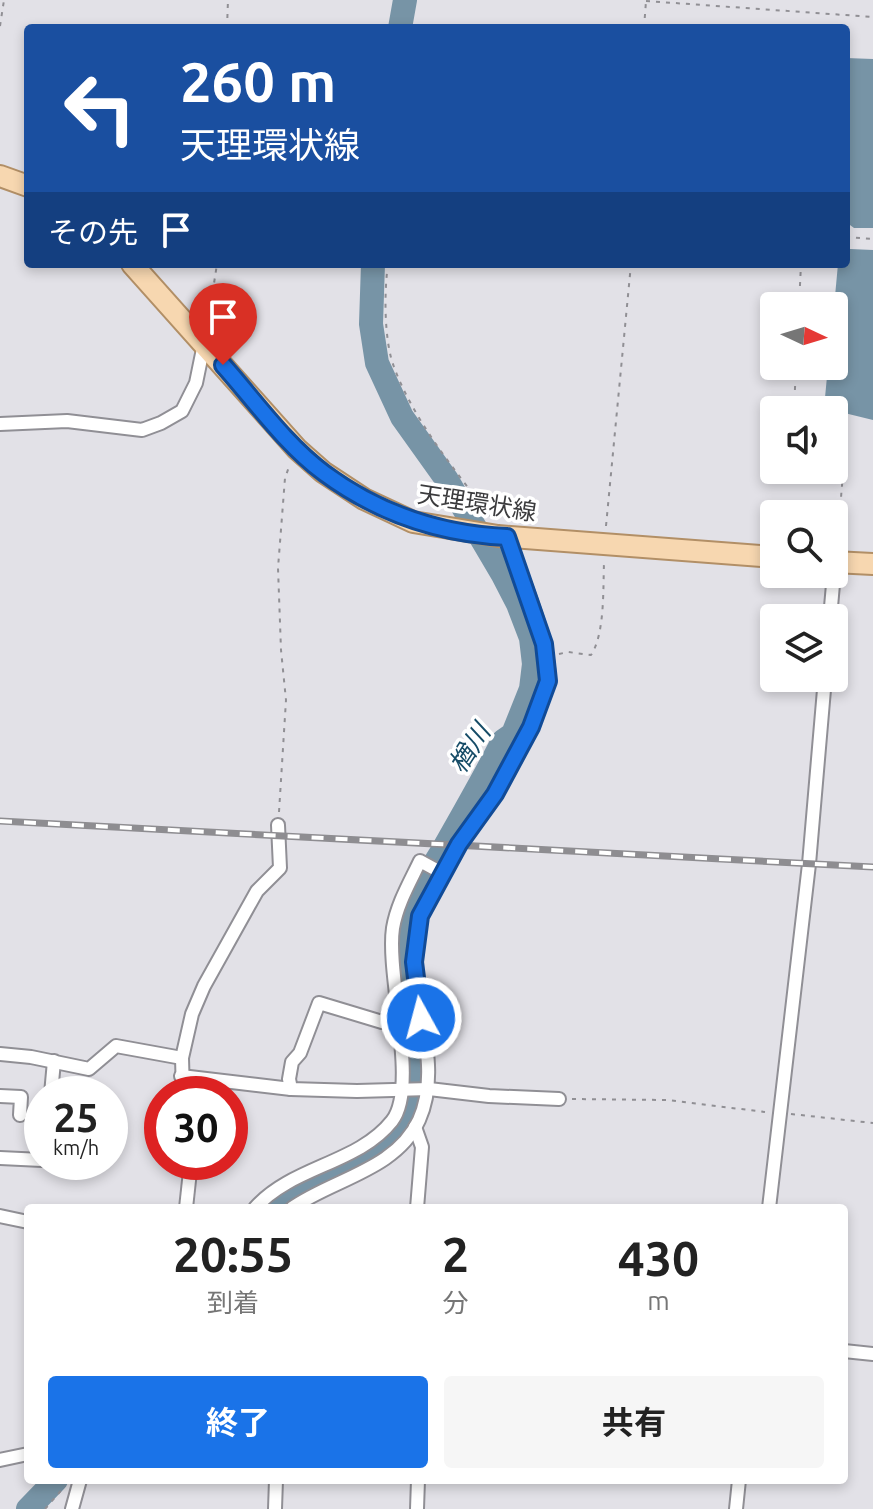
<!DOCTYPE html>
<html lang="ja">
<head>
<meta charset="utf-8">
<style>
  :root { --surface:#fff; --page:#f6f6f6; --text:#222; --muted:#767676; --accent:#1a73e8 }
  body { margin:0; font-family:Ubuntu,"Noto Sans JP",sans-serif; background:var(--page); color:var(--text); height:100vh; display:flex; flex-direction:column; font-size:30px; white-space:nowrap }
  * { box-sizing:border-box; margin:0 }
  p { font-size:26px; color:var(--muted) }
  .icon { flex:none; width:44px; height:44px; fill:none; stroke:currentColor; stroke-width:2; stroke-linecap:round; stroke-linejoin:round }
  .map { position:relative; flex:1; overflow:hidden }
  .side { position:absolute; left:24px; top:1204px; width:824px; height:280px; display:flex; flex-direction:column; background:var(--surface); border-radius:8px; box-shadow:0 4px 12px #0003 }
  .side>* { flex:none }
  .hud { position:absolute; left:24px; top:24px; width:826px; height:244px; border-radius:8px; box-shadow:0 4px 12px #0003; background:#1a4fa0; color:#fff; overflow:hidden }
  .needle { width:52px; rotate:94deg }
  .fabs { position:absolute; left:760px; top:292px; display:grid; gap:16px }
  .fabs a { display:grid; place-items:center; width:88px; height:88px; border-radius:8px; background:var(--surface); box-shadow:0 4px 12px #0003; font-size:40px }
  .speed { position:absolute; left:24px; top:1076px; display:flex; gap:16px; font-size:40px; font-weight:700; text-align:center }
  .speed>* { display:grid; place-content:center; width:104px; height:104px; border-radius:50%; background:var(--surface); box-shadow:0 4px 12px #0003; line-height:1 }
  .speed small { font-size:20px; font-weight:400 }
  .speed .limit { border:12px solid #d22; background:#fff; color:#111 }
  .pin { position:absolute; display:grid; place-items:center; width:68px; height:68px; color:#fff; margin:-82px -34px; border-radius:50% 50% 50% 0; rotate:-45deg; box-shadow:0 0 8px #0007 }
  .pin .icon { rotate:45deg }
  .me { position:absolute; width:88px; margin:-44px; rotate:353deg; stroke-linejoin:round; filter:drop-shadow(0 0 6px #0008) }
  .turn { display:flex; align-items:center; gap:28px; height:168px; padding:0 24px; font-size:36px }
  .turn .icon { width:104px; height:104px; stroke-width:2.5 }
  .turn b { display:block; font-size:56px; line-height:68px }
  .then { display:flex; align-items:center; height:76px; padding:0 24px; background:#0003; gap:16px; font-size:30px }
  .eta { display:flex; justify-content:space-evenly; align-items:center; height:136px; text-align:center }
  .eta b { font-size:48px; font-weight:700; line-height:56px }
  .cta { display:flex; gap:16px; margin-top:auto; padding:16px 24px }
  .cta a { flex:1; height:92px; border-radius:8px; background:var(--accent); color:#fff; font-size:32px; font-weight:700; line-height:92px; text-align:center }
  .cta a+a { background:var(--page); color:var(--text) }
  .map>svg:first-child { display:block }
</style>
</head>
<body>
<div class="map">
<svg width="873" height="1509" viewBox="0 0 873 1509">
  <rect width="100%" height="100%" fill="#e2e1e7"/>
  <g fill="#7794a6">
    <polygon points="846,58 873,59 873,228 854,228 846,222"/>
    <polygon points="850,249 873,250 873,420 824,408 828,366 834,366 834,307 838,264 846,264 846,252"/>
  </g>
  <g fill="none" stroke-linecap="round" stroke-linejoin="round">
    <g stroke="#7794a6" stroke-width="24">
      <polyline points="400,28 405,0"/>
      <path d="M267 1208C280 1195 295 1185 312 1177 339 1165 372 1160 393 1137 447 1078 391 994 406 924 412 896 430 872 444 848 464 813 484 778 503 741L513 734 531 689 534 664 531 638 518 604 503 575 447 480 402 417 377 363 371 324 373 264"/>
      <polyline points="28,1509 56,1480"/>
    </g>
    <defs>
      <g id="minor">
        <polyline points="0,424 67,421 142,430 161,423 182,411 196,383 204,344"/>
        <polyline points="830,618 835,562"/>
        <polyline points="0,1054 31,1057 89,1069 116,1046 182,1058"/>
        <polyline points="181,1076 291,1089 357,1091 429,1089 489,1096 559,1099"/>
        <polyline points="291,1089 289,1079 292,1062 300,1053 319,1003 382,1022 421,1018"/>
        <polyline points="51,1094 54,1061"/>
        <polyline points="183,1094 182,1058 192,1014 204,986 257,891 280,868 278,825"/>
        <polyline points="0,1096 21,1097 20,1115"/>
        <polyline points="415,1127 422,1147 417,1208"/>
        <polyline points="0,1158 42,1160"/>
        <polyline points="186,1208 191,1162"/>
        <path d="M255 1208C292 1166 358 1164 392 1121 419 1087 386 975 393 928 397 904 410 882 420 861L442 873"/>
        <path d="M292 1208C333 1179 396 1170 419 1120 447 1058 400 982 421 916 435 872 467 835 493 797 510 771 526 740 537 710 540 702 546 691 548 682 553 649 519 570 507 537"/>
        <polyline points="769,1208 809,864 825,678"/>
        <polyline points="0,1216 28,1222"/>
        <polyline points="844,1351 873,1354"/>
        <polyline points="0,1460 28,1454"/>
        <polyline points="72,1509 80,1480"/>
        <polyline points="275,1509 276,1480"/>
        <polyline points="417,1509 418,1480"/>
        <polyline points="736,1509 739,1480"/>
      </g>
      <g id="primary">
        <polyline points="0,176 28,186"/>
        <polyline points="132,264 297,449 323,472 364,499 413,522 498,536 774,557"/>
        <polyline points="834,562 873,564"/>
      </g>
    </defs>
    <use href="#minor" stroke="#908f95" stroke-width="16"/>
    <use href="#primary" stroke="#b28f66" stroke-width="24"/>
    <g stroke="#908f94" stroke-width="2" stroke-dasharray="4 6" stroke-linecap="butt">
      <polyline points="646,1 873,17"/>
      <polyline points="0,26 4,0"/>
      <polyline points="227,28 228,0"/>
      <polyline points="644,28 646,1"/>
      <polyline points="846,237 873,239"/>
      <path d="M388 264C384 292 384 341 394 367 414 421 456 472 491 517"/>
      <polyline points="799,306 801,264"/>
      <polyline points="208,322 217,264"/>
      <polyline points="794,410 796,366"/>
      <polyline points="834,425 847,426 837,545"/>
      <polyline points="606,526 631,264"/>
      <path d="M559 654 568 652 591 655C605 634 603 588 604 563"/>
      <polyline points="279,812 286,700 281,650 278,568 285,478 290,464"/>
      <polyline points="572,1099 667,1100 765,1112"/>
      <polyline points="791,1114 873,1123"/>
      <polyline points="45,1509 65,1486"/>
    </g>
    <use href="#minor" stroke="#fff" stroke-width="12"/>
    <use href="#primary" stroke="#f7d7b0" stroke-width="20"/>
    <defs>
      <polyline id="rail" points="0,821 873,867"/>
    </defs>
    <use href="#rail" stroke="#8e8d91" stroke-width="7"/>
    <use href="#rail" stroke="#fff" stroke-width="4" stroke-dasharray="12" stroke-linecap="butt"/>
  </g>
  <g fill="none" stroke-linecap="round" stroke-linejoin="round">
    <defs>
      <path id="route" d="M223 365C255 401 285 444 324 473 378 513 439 534 507 537L544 644 548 681 531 727 495 794 459 844 420 916 414 962 421 1018"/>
    </defs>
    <use href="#route" stroke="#114b97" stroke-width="20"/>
    <use href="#route" stroke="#1a73e8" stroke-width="14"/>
  </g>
  <g text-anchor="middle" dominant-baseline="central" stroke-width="7" stroke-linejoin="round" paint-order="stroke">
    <g font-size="24" fill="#3b3b3d" stroke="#fff">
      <text transform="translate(477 503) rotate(9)">天理環状線</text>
    </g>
    <g font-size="26" font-style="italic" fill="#164c67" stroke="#fff">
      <text transform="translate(469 748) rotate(-57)">楢川</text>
    </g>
  </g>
</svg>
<div class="fabs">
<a><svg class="needle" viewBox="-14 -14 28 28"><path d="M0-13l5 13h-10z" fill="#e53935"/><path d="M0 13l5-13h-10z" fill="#767676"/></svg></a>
<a><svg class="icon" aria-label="sound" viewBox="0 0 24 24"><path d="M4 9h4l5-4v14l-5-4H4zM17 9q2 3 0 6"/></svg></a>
<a><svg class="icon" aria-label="search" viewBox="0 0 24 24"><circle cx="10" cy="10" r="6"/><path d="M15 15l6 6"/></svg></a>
<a><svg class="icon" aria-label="layers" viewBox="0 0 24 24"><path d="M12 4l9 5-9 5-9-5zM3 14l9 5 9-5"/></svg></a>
</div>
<div class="speed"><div>25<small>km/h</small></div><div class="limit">30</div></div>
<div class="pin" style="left:223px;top:365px;background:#d93025"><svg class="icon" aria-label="arrive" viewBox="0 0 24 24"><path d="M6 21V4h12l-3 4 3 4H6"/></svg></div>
<svg class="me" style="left:421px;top:1018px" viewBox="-20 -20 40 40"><circle r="17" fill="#1a73e8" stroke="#fff" stroke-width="3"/><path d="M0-11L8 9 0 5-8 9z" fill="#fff"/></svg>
<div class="hud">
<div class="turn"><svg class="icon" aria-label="left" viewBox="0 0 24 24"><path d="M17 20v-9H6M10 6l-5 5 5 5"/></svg><div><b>260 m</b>天理環状線</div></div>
<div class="then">その先<svg class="icon" aria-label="arrive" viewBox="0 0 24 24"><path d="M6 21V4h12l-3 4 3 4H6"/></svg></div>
</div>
<section class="side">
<div class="eta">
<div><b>20:55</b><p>到着</p></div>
<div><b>2</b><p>分</p></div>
<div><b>430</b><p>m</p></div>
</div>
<div class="cta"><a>終了</a><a>共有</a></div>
</section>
</div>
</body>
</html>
